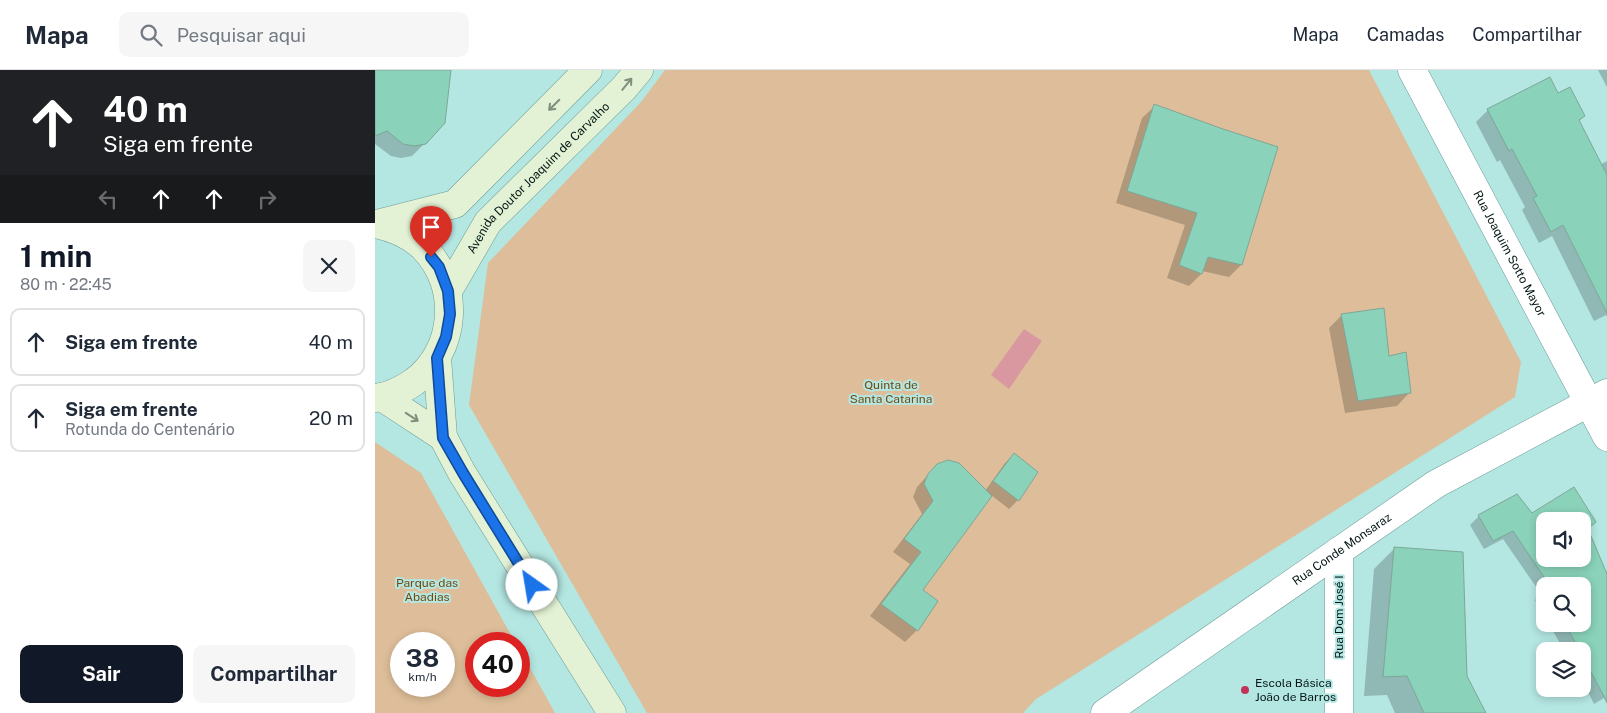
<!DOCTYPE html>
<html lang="pt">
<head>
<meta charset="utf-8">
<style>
  :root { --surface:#fff; --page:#f6f6f7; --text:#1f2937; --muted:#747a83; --line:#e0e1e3; --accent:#111827 }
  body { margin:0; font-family:"Public Sans",sans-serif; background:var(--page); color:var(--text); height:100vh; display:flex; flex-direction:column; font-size:19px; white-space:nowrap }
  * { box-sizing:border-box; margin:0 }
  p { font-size:16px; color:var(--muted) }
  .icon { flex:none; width:28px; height:28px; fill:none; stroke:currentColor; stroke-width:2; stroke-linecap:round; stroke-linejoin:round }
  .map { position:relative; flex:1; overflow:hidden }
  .panel { display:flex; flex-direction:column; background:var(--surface); width:375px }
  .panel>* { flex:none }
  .top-card { background:#202124; color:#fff; overflow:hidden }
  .controls { position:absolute; left:1161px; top:442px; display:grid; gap:10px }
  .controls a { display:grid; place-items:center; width:55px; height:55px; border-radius:10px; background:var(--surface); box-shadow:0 2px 8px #0003; font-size:25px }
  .speed { position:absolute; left:15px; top:562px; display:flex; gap:10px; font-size:25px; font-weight:700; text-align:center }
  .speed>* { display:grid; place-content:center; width:65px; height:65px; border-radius:50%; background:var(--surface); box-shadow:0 2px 8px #0003; line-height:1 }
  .speed small { font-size:12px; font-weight:400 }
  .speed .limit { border:8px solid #d22; background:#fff; color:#111 }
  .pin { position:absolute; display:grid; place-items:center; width:42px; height:42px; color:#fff; margin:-51px -21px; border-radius:50% 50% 50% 0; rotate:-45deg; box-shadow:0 0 5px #0007 }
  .pin .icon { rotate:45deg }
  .me { position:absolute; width:55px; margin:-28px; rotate:328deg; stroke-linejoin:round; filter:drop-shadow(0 0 4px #0008) }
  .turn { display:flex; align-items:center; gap:18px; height:105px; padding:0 20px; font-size:22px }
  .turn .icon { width:65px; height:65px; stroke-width:2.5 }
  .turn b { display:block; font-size:35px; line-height:42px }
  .lanes { display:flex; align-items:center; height:48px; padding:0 20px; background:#0003; justify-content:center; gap:25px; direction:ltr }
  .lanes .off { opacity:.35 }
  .round { display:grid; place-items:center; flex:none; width:52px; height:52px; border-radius:10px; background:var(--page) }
  .head { display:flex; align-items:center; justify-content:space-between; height:85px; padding:0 20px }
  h1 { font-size:30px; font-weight:700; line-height:38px; color:var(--accent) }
  .primary-button { display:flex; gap:10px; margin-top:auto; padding:10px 20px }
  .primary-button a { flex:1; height:58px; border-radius:10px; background:var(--accent); color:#fff; font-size:20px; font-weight:700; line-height:58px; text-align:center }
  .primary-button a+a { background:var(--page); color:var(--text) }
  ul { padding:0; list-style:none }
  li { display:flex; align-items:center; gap:15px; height:68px; margin:0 10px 8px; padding:0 10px; border:2px solid var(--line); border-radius:10px }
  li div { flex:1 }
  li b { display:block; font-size:19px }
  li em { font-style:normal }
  header { display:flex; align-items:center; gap:30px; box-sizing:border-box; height:70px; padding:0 25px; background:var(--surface); border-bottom:1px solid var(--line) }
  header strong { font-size:24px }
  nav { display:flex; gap:28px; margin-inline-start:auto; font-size:18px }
  .search { width:350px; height:45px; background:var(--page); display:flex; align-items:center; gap:12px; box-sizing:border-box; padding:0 18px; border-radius:10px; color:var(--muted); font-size:19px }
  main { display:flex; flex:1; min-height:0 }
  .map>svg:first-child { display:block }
</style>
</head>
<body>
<header>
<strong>Mapa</strong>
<div class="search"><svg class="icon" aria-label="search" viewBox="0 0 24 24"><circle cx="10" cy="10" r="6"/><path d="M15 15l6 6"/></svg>Pesquisar aqui</div>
<nav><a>Mapa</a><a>Camadas</a><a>Compartilhar</a></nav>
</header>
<main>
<section class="panel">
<div class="top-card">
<div class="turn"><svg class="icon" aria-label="ahead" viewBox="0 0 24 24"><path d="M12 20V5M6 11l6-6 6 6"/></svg><div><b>40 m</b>Siga em frente</div></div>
<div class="lanes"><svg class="icon off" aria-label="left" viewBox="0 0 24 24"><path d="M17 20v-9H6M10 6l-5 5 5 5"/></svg><svg class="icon" aria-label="ahead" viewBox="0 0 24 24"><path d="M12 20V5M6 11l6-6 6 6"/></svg><svg class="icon" aria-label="ahead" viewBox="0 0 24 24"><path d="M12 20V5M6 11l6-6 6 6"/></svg><svg class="icon off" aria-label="right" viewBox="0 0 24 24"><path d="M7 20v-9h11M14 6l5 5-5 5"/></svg></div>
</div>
<div class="head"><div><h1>1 min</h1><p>80 m · 22:45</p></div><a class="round"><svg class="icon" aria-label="close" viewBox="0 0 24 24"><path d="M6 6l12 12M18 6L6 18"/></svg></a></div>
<ul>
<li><svg class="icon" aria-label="ahead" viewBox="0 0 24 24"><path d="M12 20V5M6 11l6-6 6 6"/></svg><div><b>Siga em frente</b></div><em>40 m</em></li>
<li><svg class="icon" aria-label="ahead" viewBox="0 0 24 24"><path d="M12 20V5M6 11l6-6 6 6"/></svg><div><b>Siga em frente</b><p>Rotunda do Centenário</p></div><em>20 m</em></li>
</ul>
<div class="primary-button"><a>Sair</a><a>Compartilhar</a></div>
</section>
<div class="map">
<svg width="1232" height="643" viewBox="0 0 1232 643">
  <rect width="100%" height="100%" fill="#b4e6e2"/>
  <g fill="#debe9a" fill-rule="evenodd">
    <polygon points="290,0 994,0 1146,292 1140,327 661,629 648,643 272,643 94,335 113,193 266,32"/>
    <path d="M0 372 46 403 141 574H101V616H144V578L180 643H0ZM26 574H69V616H26Z"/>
  </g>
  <polygon fill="#d997a0" points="649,259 667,271 634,319 616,305"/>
  <g fill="#0003" fill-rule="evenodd">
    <polygon points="0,0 75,0 50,73 37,86 26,88 16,86 0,74"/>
    <polygon points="1223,0 1232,0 1232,17"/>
    <polygon points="1183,24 1209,46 1203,52 1225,95 1232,91 1232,247 1231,245 1219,251 1177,166 1164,173 1147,140 1150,137 1125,90 1122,92 1101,52 1113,40"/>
    <polygon points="780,36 866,195 854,207 827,201 826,204 814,216 792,208 810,155 741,133 767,48"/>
    <polygon points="967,245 1013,288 1035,322 1022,336 970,343 954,258"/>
    <polygon points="639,384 643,430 634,439 616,425 546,521 542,560 530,572 495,546 535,494 518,482 547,444 538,427 542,417 562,395 610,421 630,393"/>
    <path d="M1198 419 1212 460 1230 502 1232 501V634L1229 628 1219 634 1208 612V581H1191L1188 576 1187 577 1174 554H1208V516H1170V547L1160 530 1166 524 1128 469 1109 479 1095 455 1104 446 1142 426 1157 444ZM1170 451H1208V489H1170Z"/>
    <polygon points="1019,479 1091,607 1110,643 1020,643 1012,625 989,626 999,499"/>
  </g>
  <g fill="#8ad2b9" stroke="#7da797" fill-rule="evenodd">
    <polygon points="0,0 76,0 70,53 51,74 39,76 28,74 12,61 0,66"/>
    <polygon points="1175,7 1183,23 1195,17 1210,46 1204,50 1232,105 1232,243 1188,155 1176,162 1158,128 1162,126 1137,79 1134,81 1112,39"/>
    <polygon points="779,34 845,58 903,77 867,195 833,187 827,204 804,195 822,143 752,121"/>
    <polygon points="1009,238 1014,286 1031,282 1036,323 983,331 966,244"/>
    <polygon points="639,383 663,402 644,431 618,411"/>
    <polygon points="573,390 584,393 617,426 548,520 563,531 543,561 506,534 546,482 529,469 558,431 549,414 553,404 562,394"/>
    <path d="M1199 417 1221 452 1213 459 1232 504V632L1208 587V581H1205L1190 554H1208V516H1175L1138 461 1118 471 1103 445 1142 424 1157 443ZM1170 451H1208V489H1170Z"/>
    <polygon points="1019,477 1088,482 1092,606 1111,643 1049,643 1032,606 1008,607"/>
  </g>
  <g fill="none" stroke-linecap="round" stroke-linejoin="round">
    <defs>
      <g id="street">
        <path id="s1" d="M1037 0 1232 367"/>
        <polyline points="964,481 964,643"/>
        <path id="s2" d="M730 643 1061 414 1232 323"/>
      </g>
      <g id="secondary">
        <path d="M0 154C17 157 35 165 48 177 86 215 82 280 39 312 27 320 14 327 0 328"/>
        <polyline points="2,154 80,134 213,0"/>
        <path id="s3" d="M73 221 113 152 249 18 264 0"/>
        <polyline points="62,288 68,367 87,403 237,643"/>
        <polyline points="7,327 68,367"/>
      </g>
    </defs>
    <use href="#street" stroke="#6c9c98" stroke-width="29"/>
    <use href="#secondary" stroke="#6c9c98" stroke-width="29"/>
    <use href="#street" stroke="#fff" stroke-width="28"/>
    <use href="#secondary" stroke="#e3f2d4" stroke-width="28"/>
  </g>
  <defs><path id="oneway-shaft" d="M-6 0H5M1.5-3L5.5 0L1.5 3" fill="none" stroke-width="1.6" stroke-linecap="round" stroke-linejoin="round" transform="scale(1.25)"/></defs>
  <g stroke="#7f8f7e">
    <use href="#oneway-shaft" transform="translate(252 14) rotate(-51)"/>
    <use href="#oneway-shaft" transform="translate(179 35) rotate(135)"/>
    <use href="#oneway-shaft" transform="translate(37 347) rotate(33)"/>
  </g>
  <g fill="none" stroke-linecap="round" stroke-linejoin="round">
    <defs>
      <polyline id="route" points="56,187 64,197 73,221 75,244 71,267 62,288 68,368 88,403 157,515"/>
    </defs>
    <use href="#route" stroke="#114b97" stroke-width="12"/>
    <use href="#route" stroke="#1a73e8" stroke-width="9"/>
  </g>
  <circle fill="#c23259" stroke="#b4e6e2" stroke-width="2" cx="870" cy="620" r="5"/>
  <g text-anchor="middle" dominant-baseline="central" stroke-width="4" stroke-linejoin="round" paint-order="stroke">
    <g font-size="12" fill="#041615" stroke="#b4e6e2">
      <text stroke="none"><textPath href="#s3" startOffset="146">Avenida Doutor Joaquim de Carvalho</textPath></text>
      <text stroke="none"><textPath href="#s1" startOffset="208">Rua Joaquim Sotto Mayor</textPath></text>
      <text stroke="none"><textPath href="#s2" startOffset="288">Rua Conde Monsaraz</textPath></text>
      <text transform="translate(964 547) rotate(-90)">Rua Dom José I</text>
    </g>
    <g font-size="12" fill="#72490f" stroke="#b4e6e2">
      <text x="516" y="315">Quinta de<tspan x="516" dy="14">Santa Catarina</tspan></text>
      <text x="52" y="513">Parque das<tspan x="52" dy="14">Abadias</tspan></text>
    </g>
    <g font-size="12" fill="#041615" stroke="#b4e6e2" text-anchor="start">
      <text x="880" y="613">Escola Básica<tspan x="880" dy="14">João de Barros</tspan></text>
    </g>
  </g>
</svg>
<div class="controls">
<a><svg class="icon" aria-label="sound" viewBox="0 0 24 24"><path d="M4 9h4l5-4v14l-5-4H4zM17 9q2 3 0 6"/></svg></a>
<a><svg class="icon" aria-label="search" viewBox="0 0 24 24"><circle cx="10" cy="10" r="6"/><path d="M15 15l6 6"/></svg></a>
<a><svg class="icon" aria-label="layers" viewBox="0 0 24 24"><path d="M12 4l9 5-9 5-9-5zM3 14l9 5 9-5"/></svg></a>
</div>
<div class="speed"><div>38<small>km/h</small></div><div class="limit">40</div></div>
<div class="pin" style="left:56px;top:187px;background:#d93025"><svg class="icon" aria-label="arrive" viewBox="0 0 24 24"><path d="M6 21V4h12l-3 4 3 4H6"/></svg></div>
<svg class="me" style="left:157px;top:515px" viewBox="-20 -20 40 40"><circle r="19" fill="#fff"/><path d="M0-13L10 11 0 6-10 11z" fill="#1a73e8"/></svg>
</div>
</main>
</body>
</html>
